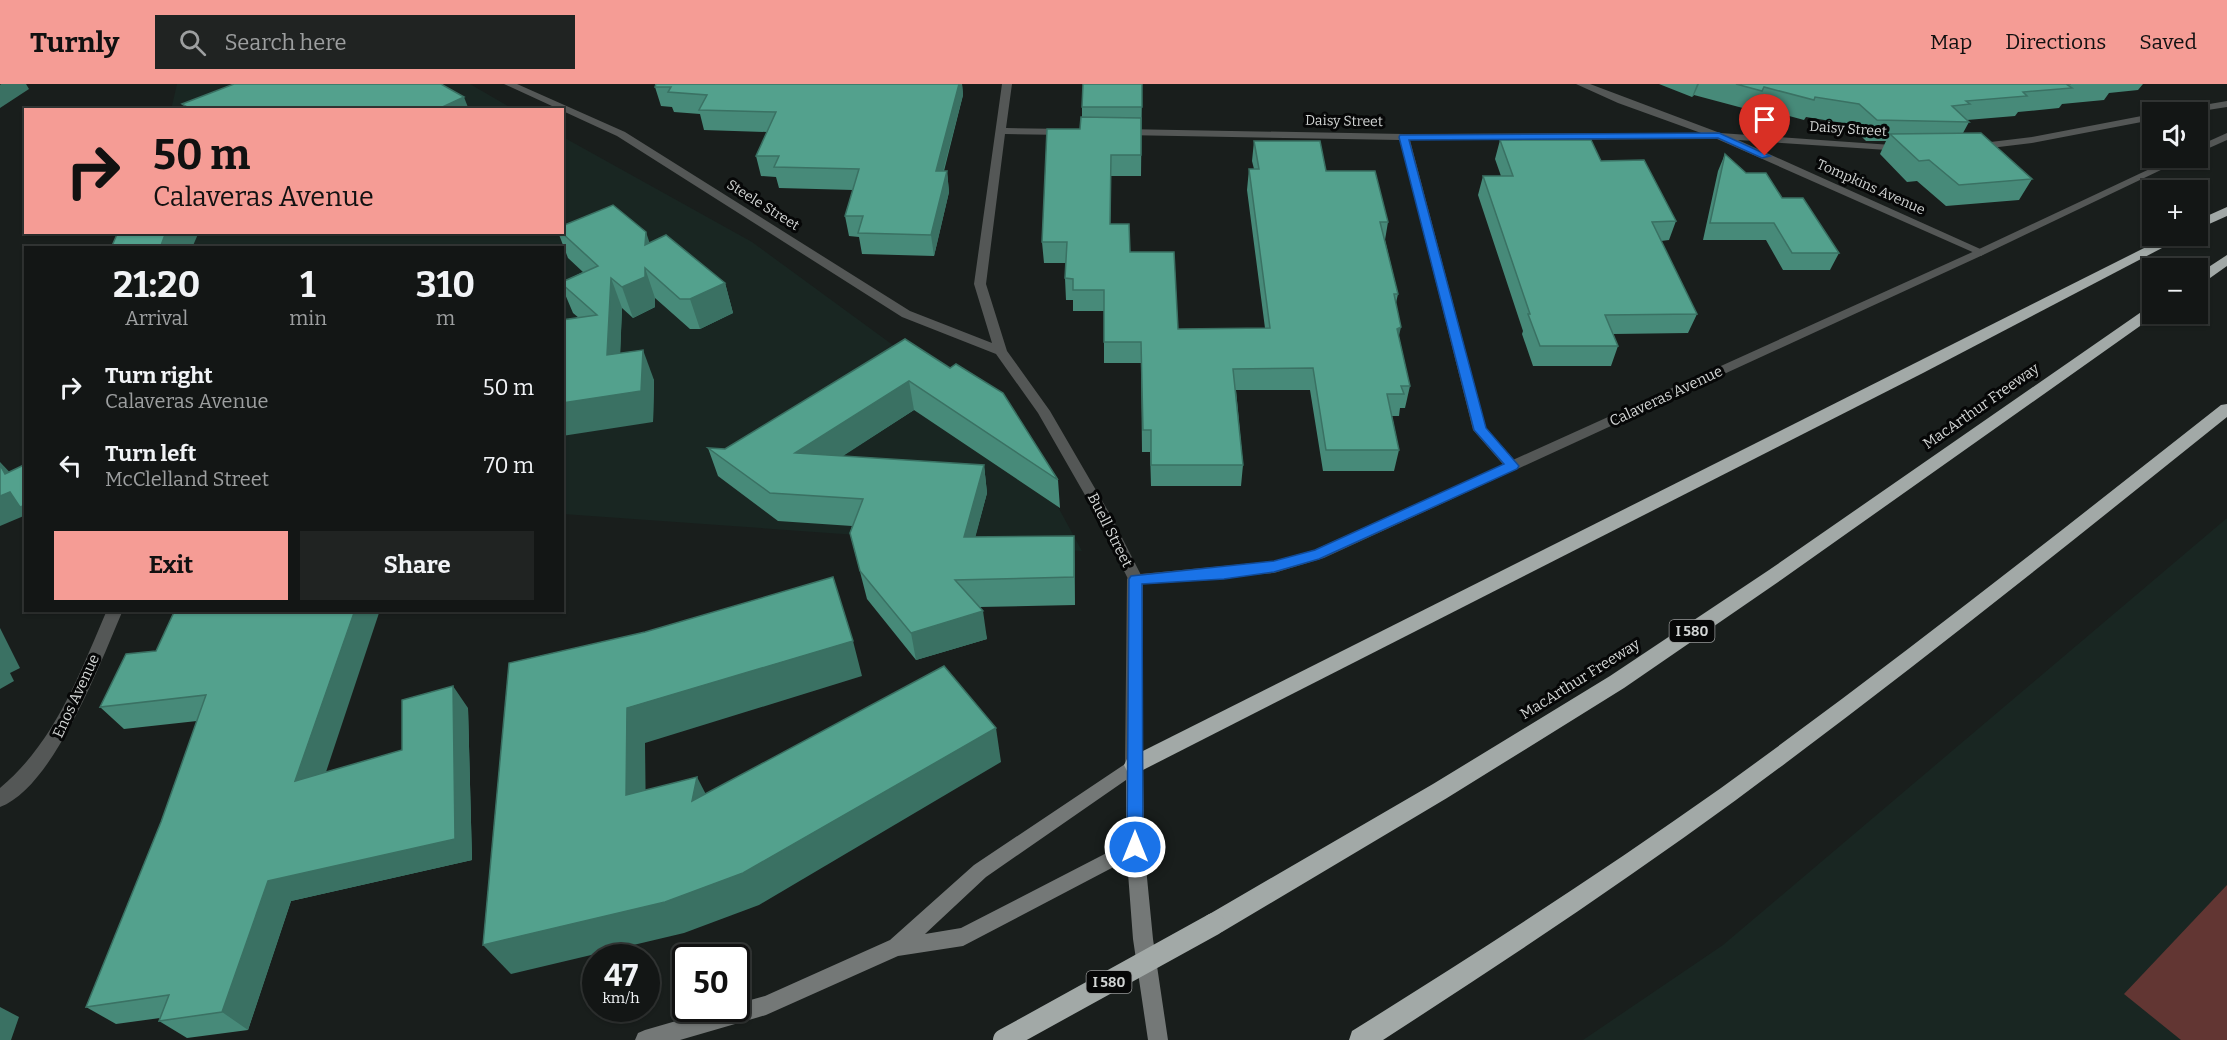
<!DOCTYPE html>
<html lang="en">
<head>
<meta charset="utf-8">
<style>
  :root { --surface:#131615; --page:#202322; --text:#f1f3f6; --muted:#9d9fa0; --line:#323534; --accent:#f59c95 }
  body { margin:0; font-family:Bitter,serif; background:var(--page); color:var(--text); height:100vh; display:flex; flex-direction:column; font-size:22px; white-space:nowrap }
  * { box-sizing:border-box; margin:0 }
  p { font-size:20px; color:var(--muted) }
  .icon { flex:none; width:33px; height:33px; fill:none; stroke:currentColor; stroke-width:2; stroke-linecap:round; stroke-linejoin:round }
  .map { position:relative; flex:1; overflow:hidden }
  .side { position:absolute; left:24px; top:162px; width:540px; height:366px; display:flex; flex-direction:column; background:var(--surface); border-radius:0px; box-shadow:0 2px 4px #0004,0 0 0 2px var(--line) }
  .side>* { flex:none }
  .guide { position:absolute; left:24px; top:24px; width:540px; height:126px; border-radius:0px; box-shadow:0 2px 4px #0004,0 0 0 2px var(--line); background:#f59c95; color:#111; overflow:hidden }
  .buttons { position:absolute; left:2142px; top:18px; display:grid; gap:12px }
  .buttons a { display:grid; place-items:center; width:66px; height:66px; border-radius:0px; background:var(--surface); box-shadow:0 2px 4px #0004,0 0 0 2px var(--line); font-size:30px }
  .speed { position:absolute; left:582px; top:860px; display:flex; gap:12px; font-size:30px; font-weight:700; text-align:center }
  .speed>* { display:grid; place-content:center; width:78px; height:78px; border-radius:50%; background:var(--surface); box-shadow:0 2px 4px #0004,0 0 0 2px var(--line); line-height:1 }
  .speed small { font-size:15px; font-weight:400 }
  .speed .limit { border:3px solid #111; border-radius:9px; background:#fff; color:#111 }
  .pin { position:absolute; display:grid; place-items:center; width:51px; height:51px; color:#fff; margin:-62px -26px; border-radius:50% 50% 50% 0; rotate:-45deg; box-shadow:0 0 6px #0007 }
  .pin .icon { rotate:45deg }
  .me { position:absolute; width:66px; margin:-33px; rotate:0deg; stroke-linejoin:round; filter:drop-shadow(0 0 4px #0008) }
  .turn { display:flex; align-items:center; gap:21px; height:126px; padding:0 30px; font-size:27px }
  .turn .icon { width:78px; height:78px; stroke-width:2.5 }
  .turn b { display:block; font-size:42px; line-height:51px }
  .eta { display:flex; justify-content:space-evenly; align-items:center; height:102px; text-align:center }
  .eta b { font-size:36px; font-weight:700; line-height:42px }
  .button { display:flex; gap:12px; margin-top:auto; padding:12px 30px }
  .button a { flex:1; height:69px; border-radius:0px; background:var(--accent); color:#111; font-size:24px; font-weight:700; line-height:69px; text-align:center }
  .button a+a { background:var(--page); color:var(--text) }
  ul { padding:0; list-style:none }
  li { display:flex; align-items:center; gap:18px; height:78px; padding:0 30px }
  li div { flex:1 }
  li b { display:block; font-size:22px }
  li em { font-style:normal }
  header { display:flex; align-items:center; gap:36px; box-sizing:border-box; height:84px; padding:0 30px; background:var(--accent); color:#111 }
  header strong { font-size:28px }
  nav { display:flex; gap:33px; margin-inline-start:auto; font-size:21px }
  .search { width:420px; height:54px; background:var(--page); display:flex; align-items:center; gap:15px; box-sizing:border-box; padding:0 21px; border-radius:0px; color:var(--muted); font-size:22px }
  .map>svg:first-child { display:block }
</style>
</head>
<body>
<header>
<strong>Turnly</strong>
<div class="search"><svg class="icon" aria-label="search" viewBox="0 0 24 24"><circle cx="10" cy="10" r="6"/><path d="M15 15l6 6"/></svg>Search here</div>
<nav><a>Map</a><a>Directions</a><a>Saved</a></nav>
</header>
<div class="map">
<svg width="2227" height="956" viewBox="0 0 2227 956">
  <rect width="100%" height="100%" fill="#191e1c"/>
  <g fill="#192622">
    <polygon points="177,0 470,0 513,25 171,26"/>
    <polygon points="563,53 752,158 912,275 1014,342 1082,467 563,430 562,164 140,164 143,148 562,148"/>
    <polygon points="2227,434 2227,956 1583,956 1723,861"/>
  </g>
  <polygon fill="#623633" points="2227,801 2227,956 2181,956 2124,910"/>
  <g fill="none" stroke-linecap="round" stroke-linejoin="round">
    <g fill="#545756" fill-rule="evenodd">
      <polygon points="504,0 517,0 625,48 910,227 992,259 974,200 1002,0 1012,0 1006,44 1066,45 1071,48 1066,51 1005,50 986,200 1007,267 1050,327 1111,432 1143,495 1140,499 1130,499 1097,432 1038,329 996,270 902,233 617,52"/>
      <polygon points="1576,0 1590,0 1720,49 1906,62 1906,66 1902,67 1738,56 1987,168 1981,172 1977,170 1717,55 1410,56 1486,344 1517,379 1519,382 1517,385 1507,385 1473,346 1400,56 1123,51 1118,48 1123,45 1404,50 1701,49 1618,19"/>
      <polygon points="2227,17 2227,23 2195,28 2175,28 2180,25"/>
      <polygon points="2152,30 2152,36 2032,59 1974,66 1969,63 1974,60 2032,53"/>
      <path d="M107 526H123C101 577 54 703 0 723V704C55 658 79 591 107 526Z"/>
    </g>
    <g fill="#545756" fill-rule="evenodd">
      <polygon points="2227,49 2227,56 2198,69 2198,62"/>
      <polygon points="2173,74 2186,74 1985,170 1324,474 1274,489 1143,500 1143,681 1140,686 1134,688 1128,686 1125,681 1127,495 1130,491 1274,477 1314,466 1977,166"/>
    </g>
    <path fill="#747877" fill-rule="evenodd" d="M1134 674 1140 676 1143 681 1144 763 1153 855 1168 956H1148L1133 855 1127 776 963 862 898 872 766 931 680 956H635L638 949 645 946 721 924H736V920L765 912 890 856 974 781ZM1126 696V759L961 844 925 850 986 793Z"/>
    <g fill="#a2a9a7" fill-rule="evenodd">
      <polygon points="2227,123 2227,132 2198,145 2198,136"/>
      <polygon points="2168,152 2185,152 1923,289 1141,687 1134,690 1127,687 1124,681 1127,675"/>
      <polygon points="2227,171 2227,182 2203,199 2198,200 2198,190"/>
      <polygon points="2152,222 2152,230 2157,230 1781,496 1624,604 1447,714 1222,848 1214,851 1206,848 1203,840 1206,832 1433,700 1610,592 1769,486 2147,224"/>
      <path d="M2227 320V333C2065 463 1903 593 1736 716 1621 800 1502 879 1383 956H1349L1352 947C1477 869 1601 789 1721 704 1891 581 2056 451 2221 321Z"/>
    </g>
    <polyline stroke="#a2a9a7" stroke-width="22" points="1004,956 1214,840"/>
  </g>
  <g fill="#478a79">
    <polygon points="962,0 963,11 944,87 947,87 949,108 934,172 862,170 859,153 849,152 845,132 853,106 779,104 776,93 761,92 756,72 767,48 704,46 700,30 674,28 672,23 661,22 655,3"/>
    <polygon points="1142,0 1141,92 1111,92 1110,140 1130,168 1178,245 1265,244 1247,106 1249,85 1254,85 1252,77 1254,57 1326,87 1388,138 1385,156 1398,210 1396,219 1399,253 1410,302 1405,324 1400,324 1399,332 1392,332 1399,366 1394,387 1323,387 1310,306 1236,306 1243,381 1241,402 1151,402 1150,368 1142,368 1141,279 1104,279 1104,227 1073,227 1073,216 1066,216 1065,194 1066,179 1044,179 1042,158 1080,45 1082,33 1082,23"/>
    <polygon points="1659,0 2143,0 2138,6 2109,9 2104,16 2062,20 2059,24 2018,28 2015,32 1967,36 1969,38 1963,49 2032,95 2019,116 1946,122 1917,97 1907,98 1880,70 1886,57 1866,57 1849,40 1806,33 1804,36 1756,23 1754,27 1694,11 1692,13"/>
    <polygon points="1500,56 1601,77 1676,137 1669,156 1661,157 1697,230 1688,249 1613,250 1618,262 1611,282 1533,282 1522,250 1523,247 1478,111 1483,92 1501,92 1495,75"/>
    <polygon points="1725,70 1746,89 1782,114 1839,169 1830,186 1783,186 1766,156 1703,156 1718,87"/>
    <polygon points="558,148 649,159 725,199 733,229 700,245 690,245 655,214 655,223 633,234 622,224 620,269 654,296 653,338 579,234 573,229 562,203 562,198 583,188 568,174"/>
    <polygon points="905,255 1058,396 1060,424 914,326 842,372 984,381 987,409 975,453 1075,480 1075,521 979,523 987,555 916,576 867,515 850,449 852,442 778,437 718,392 708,364 725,365"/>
    <polygon points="156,567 326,688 402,666 468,624 472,776 291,817 248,946 187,954 159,937 160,934 116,940 86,923 161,738 197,637 124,645 100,623"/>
  </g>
  <g fill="#3a7163">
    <polygon points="1,0 26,0 29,5 0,24 0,1"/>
    <polygon points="438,0 442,0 450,19 464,13 469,26 436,26"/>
    <polygon points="959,0 962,0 963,11 938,107 936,87"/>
    <polygon points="1697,0 1699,0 1694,11 1692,13"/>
    <polygon points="947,87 949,108 934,172 931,151"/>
    <polygon points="166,148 197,148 198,150 192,164 160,164"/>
    <polygon points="646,148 656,178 645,161"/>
    <polygon points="645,184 655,214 655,223 633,234 622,203"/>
    <polygon points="611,194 622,224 619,301 607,271"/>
    <polygon points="725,199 733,229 700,245 690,215"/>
    <polygon points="1401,243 1396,265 1397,245"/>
    <polygon points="643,266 654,296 653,338 562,352 562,319"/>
    <polygon points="909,297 914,326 803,398 795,369"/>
    <polygon points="0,378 17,396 5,390 0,381"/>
    <polygon points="984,381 987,409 968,481 964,453"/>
    <polygon points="10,408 26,421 26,431 0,442 0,412"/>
    <polygon points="1074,452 1075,480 1075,521 1074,493"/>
    <polygon points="355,526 380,526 316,718 295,697"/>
    <polygon points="983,527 987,555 916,576 911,549"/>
    <polygon points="0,544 20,584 10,589 14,597 0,605"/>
    <polygon points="853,557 862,592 645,659 646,744 626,711 627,624"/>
    <polygon points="453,602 468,624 472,776 291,817 248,946 222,928 268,797 455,755"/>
    <polygon points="996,644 1001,678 759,821 684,849 511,890 483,861"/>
    <polygon points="697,693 714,726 692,717"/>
    <polygon points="0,923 19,933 11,956 0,956"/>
  </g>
  <g fill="#53a18d" stroke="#3a7163" stroke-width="1.5">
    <polygon points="234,0 441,0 464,13 436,26 181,26 187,23 182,20"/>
    <polygon points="656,0 959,0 936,87 947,87 931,151 858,149 863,132 845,132 859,85 774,83 779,72 756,72 776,28 699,26 707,11 668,8 671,3 655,3"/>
    <polygon points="1083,0 1142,0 1142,23 1082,23"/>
    <polygon points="1736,0 2071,0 2066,0 2072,4 2023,8 2027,12 1966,17 1970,20 1952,22 1969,38 1877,36 1859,20 1815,13 1814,16 1764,3 1762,7"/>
    <polygon points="1081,33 1141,34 1141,71 1111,71 1110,140 1129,140 1130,168 1174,168 1178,245 1270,244 1249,85 1259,85 1254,57 1320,57 1326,87 1375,87 1388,138 1380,138 1398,210 1394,210 1401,243 1397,245 1410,302 1401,302 1404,310 1387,310 1399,366 1326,366 1313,284 1233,285 1243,381 1151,381 1151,346 1143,346 1141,258 1104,258 1104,206 1073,206 1073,195 1065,194 1067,158 1042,158 1047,45 1080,45"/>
    <polygon points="1981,49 2032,95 1959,101 1929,76 1919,77 1890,50"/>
    <polygon points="1500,56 1591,56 1601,77 1644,76 1676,137 1652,138 1697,230 1605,231 1618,262 1540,262 1528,230 1530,230 1483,92 1513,92"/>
    <polygon points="1725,70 1746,89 1766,89 1782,114 1803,114 1839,169 1792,169 1774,139 1710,139"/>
    <polygon points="613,121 646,148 645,161 666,151 725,199 690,215 680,215 645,184 645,193 622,203 611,194 607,271 643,266 641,307 562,319 562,236 597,231 562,200 562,198 598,182 561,148 562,148 562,142"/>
    <polygon points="118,148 166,148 160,164 115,164 116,161 112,162"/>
    <polygon points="905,255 950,284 956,280 1003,309 1058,396 909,297 795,369 984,381 964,453 1074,452 1074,493 955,496 983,527 911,549 860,487 850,449 863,415 770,409 708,364 725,365"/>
    <polygon points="26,380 26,421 20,423 10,408 0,412 0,381 5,390"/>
    <polygon points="833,493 853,557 627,624 626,711 697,693 692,717 944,582 996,644 743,789 665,818 483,861 509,579 645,548"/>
    <polygon points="175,526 355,526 295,697 402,666 402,616 453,602 455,755 268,797 222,928 159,937 169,911 86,923 161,738 206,611 100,623 126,570 156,567"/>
  </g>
  <polygon fill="#1a73e8" stroke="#114b97" stroke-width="1.5" points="1719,49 1770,72 1762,74 1718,54 1409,56 1486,344 1519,382 1517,385 1319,475 1274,488 1224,495 1142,500 1143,763 1141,768 1135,770 1129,768 1127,763 1129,495 1131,492 1274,477 1315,466 1504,380 1474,346 1399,53 1400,51"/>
  <g text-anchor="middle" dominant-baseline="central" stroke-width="6" stroke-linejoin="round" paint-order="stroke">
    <g font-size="14" fill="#d2d5d4" stroke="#060707">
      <text transform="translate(1344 37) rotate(1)">Daisy Street</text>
      <text transform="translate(1848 45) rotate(4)">Daisy Street</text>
      <text transform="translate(1871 103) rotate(24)">Tompkins Avenue</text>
      <text transform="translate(763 121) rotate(32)">Steele Street</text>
    </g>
    <g fill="#060707" stroke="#959796" stroke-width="1.5">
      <rect x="1669.5" y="536" width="45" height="22" rx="4.5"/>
      <rect x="1086.5" y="887" width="45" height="22" rx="4.5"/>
    </g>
    <g font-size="14" font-weight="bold" fill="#d2d5d4">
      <text x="1692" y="547">I 580</text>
      <text x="1109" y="898">I 580</text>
    </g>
    <g font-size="15" fill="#d2d5d4" stroke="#060707">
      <text transform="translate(1666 312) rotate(-25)">Calaveras Avenue</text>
      <text transform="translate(1981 322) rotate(-35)">MacArthur Freeway</text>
      <text transform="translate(1110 446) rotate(63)">Buell Street</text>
      <text transform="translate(1580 595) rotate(-32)">MacArthur Freeway</text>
      <text transform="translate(76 612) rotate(-65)">Enos Avenue</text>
    </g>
  </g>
</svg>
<div class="buttons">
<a><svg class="icon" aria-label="sound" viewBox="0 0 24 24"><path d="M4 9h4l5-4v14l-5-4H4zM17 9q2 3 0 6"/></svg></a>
<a>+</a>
<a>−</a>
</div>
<div class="speed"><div>47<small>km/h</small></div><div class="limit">50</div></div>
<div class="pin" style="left:1765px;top:72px;background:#d93025"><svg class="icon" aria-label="arrive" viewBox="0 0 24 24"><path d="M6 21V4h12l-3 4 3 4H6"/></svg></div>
<svg class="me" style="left:1135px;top:763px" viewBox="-20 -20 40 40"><circle r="17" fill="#1a73e8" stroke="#fff" stroke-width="3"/><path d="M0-11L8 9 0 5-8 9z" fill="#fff"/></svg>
<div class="guide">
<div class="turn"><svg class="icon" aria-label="right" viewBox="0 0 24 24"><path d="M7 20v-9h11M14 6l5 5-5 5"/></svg><div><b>50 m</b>Calaveras Avenue</div></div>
</div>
<section class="side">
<div class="eta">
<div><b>21:20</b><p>Arrival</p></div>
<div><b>1</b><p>min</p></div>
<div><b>310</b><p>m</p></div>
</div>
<ul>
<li><svg class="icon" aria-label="right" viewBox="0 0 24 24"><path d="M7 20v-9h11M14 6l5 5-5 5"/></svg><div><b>Turn right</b><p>Calaveras Avenue</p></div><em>50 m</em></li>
<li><svg class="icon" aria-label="left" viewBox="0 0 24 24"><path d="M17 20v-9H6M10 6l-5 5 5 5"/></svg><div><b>Turn left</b><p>McClelland Street</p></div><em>70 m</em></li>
</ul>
<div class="button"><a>Exit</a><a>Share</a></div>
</section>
</div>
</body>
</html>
